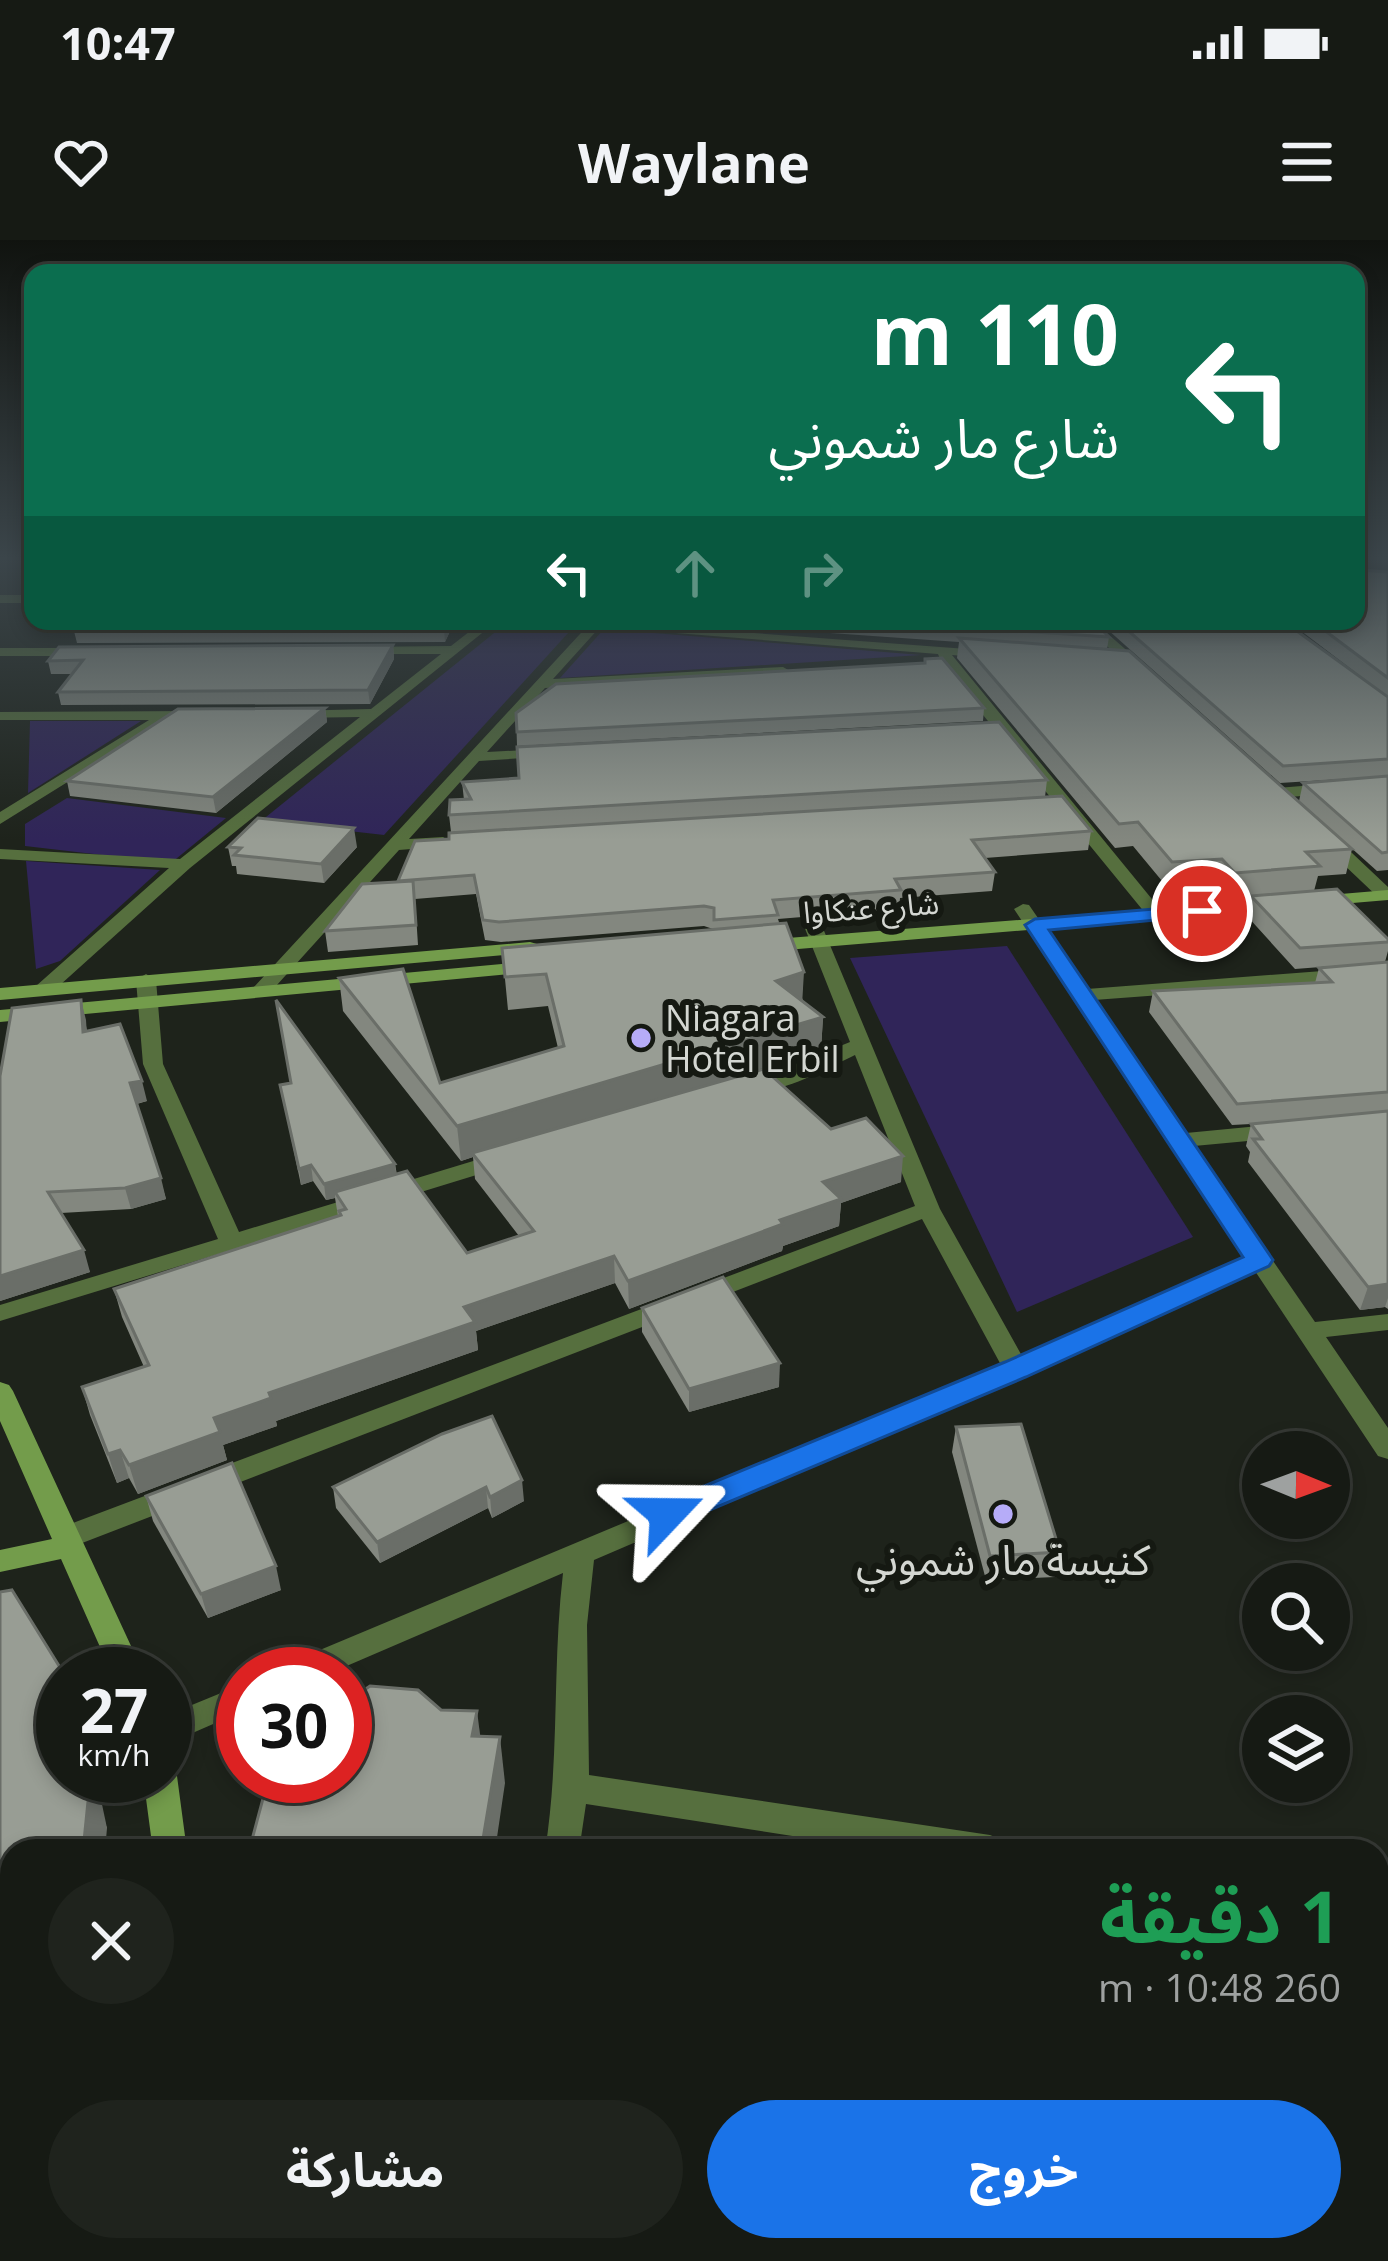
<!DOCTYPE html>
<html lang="ar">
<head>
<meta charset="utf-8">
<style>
  :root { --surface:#161a14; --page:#1f231d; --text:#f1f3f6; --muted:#9ea1a0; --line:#353834; --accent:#1a73e8 }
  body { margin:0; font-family:"Open Sans","Noto Sans Arabic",sans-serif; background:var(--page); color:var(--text); direction:rtl; height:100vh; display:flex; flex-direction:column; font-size:45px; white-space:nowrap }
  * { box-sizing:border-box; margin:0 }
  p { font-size:39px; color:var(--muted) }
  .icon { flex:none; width:66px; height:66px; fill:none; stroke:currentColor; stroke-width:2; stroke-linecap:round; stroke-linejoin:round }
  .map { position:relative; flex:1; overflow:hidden; direction:ltr }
  .panel { position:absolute; left:0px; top:1599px; width:1389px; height:423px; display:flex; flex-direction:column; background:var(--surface); border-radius:36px 36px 0 0; box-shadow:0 6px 18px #0003,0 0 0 3px var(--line); direction:rtl }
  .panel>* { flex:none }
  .banner { position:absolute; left:24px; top:24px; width:1341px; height:366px; border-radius:24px; box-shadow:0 6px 18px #0003,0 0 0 3px var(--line); direction:rtl; background:#0b6e4f; color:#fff; overflow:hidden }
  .needle { width:78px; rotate:91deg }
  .controls { position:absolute; left:1242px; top:1191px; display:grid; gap:24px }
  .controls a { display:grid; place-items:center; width:108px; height:108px; border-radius:50%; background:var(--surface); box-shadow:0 6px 18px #0003,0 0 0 3px var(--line); font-size:60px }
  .speed { position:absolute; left:36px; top:1407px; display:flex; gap:24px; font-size:60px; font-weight:700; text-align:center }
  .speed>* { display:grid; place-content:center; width:156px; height:156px; border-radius:50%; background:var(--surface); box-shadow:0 6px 18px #0003,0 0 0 3px var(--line); line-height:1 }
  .speed small { font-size:30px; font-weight:400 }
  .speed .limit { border:18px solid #d22; background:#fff; color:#111 }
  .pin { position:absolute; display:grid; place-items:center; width:102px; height:102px; color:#fff; margin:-51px; border:6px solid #fff; border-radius:50%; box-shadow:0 3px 12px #0007 }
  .me { position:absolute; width:132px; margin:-66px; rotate:67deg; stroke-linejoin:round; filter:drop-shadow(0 0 9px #0008) }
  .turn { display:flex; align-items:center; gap:42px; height:252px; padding:0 48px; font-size:54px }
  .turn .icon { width:156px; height:156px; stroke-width:2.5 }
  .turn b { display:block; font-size:84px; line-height:102px }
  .lanes { display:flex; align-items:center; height:114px; padding:0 48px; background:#0003; justify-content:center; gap:60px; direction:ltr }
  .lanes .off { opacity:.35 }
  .round { display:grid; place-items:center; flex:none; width:126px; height:126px; border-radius:63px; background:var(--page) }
  .summary { display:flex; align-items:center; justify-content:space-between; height:204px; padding:0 48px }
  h1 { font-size:72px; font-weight:700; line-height:90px; color:#1e9e55 }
  .action { display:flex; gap:24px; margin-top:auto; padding:24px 48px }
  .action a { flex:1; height:138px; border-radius:72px; background:var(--accent); color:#fff; font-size:48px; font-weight:700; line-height:138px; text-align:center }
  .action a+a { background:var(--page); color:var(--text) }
  .status { display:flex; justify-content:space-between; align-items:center; height:84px; padding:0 60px; background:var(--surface); direction:ltr }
  .status svg { height:33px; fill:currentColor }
  header { display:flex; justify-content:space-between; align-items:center; height:156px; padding:0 48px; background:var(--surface); font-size:54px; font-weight:700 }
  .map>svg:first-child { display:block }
</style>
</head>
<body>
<div class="status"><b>10:47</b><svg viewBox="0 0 49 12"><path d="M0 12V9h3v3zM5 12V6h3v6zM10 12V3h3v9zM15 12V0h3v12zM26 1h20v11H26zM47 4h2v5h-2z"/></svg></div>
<header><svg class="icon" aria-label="menu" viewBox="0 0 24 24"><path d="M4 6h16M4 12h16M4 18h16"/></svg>Waylane<svg class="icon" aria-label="heart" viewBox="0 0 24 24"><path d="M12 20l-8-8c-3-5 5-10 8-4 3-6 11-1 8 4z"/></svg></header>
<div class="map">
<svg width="1388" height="2021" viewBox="0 0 1388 2021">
  <rect width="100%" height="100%" fill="#1e231b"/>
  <g fill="#302559">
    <polygon points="509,381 579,381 384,595 261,581"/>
    <polygon points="604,389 921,415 560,438"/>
    <polygon points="30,481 141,481 28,553"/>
    <polygon points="67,558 226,578 171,623 25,606 25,584"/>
    <polygon points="26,621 160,630 60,721 36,729"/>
    <polygon points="1007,706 1193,997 1017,1072 850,718"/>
  </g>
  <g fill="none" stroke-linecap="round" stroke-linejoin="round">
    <g fill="#566f3e" fill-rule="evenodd">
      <rect x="0" y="355" width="33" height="8"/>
      <polygon points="483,381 497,381 190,628 50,754 36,754 36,746 169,628 0,619 0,609 180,619 360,477 293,478 286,474 288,471 371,469 441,414 361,414 354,410 356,407 451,406"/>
      <polygon points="592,381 994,411 996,414 989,418 952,415 1165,675 1156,680 1150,679 943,426 938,414 600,387 553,439 783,427 790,431 783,435 545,448 487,512 547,509 552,510 552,516 479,521 409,599 443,597 451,602 449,606 399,610 267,756 253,756 253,748"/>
      <polygon points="1080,381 1093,381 1147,428 1147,434 1137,434"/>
      <polygon points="0,408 86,408 93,412 86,416 0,416"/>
      <polygon points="198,471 203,472 203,478 169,479 0,584 0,572 149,480 0,480 0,472"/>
      <polygon points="1388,539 1388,549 1277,558 1269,553 1277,548"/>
      <polygon points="1322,596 1334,596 1388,647 1388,660 1380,659 1322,604"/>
      <path d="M1023 664 1029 665 1087 749 1388 726V738L1094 760 1186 893 1281 884 1292 891 1281 898 1194 906 1315 1082 1388 1074V1090L1326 1097 1388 1188V1219L1378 1216 1255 1031 1025 1135 594 1320 587 1385 589 1535 990 1595 1002 1600 1007 1611H889L586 1564 579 1611H545C560 1517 552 1427 563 1333L328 1434H279L284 1425 1001 1125 922 979 77 1305 67 1308 57 1305 52 1297 57 1289 915 966 855 815C823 830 777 857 741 852L737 848 850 802 804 686 813 681 822 686 940 969 1022 1116 1246 1017 1014 669Z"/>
      <polygon points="146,734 156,740 163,824 239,992 493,915 501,913 512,920 509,925 0,1081 0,1065 218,999 143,824 136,740"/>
      <polygon points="243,1444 243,1471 165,1505 165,1476"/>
      <polygon points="1377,1653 1388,1655 1388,1689 1377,1687"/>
      <polygon points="12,1736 12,1772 0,1774 0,1738"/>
      <polygon points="414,2010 527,2010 531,2021 418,2021"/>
    </g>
    <g fill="#739c4b" fill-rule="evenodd">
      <polygon points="1388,650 1388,660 1317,666 1308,661 1317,656"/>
      <polygon points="1277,660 1283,661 1283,669 761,712 752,706 761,700"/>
      <polygon points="530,702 537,704 537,712 0,760 0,748"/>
      <polygon points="535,721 542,723 542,731 0,782 0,770"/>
      <polygon points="0,1142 9,1145 13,1151 144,1434 112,1434 61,1319 0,1332 0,1310 52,1299 0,1181"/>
      <polygon points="165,1523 172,1526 177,1536 187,1611 153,1611 143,1536 165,1536"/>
      <polygon points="149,2010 191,2010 190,2021 148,2021"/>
    </g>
  </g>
  <g fill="#83877f">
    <polygon points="33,322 33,353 26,350 23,339"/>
    <polygon points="1359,330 1388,332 1388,457 1288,381 1356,381"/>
    <polygon points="69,381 460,381 458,387 452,387 445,402 77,403 74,391 79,384 70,385"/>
    <polygon points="658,381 1093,381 1109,397 1107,409 1352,609 1346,634 1318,636 1314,651 1388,699 1388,711 1385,722 1295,729 1247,676 1251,656 1289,653 1230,658 1216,643 1167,647 1133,606 1115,608 957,418 959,402"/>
    <polygon points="1098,381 1283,381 1388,457 1388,536 1280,543"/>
    <polygon points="393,405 394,419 370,464 61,465 58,452 72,434 51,434 48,421"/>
    <polygon points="325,468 327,482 216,573 70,556 67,541"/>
    <polygon points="984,468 983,481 517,506 516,473"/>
    <polygon points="1388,536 1388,630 1377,631 1299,561 1303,543"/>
    <polygon points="1047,540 1045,557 451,592 449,575 464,560 462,542"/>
    <polygon points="1091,591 1088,610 985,618 995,632 992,651 900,658 899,669 778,679 803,761 823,777 821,810 717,842 831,889 901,942 841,963 839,986 783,1006 782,1011 629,1069 615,1043 476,1091 478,1110 276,1181 277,1186 223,1205 227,1220 138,1254 129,1238 117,1243 90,1175 82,1147 144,1127 122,1077 114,1049 338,976 335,958 326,960 313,941 301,945 280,845 395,924 397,935 467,1013 519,996 475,939 473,917 461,921 343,771 339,738 440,843 558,808 548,766 508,770 502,708 713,689 704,686 501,702 485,700 476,654 415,659 418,705 328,712 325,691 398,641"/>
    <polygon points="228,607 357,607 324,643 237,634 236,626 232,626"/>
    <polygon points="1388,722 1388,1069 1385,1067 1360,1070 1248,922 1250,912 1246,906 1251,884 1232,885 1149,772 1153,751 1315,743 1319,728"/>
    <polygon points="81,760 87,791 147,861 137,864 166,959 131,969 61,973 90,1032 0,1061 0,905"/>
    <polygon points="642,1068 779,1147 689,1172 642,1092"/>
    <polygon points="956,1187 1060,1312 1055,1337 986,1340 952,1212"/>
    <polygon points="442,1194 524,1261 492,1278 488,1268 380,1323 336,1268 333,1247"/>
    <polygon points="146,1256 281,1350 208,1378 153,1281"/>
    <polygon points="0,1352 107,1588 12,1611 12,1728 0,1728"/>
    <polygon points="1003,2010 1127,2010 1143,2019 1143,2010 1377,2010 1388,2021 1002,2021"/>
    <polygon points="777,2015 853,2021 777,2021"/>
  </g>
  <g fill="#6a6e68">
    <polygon points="448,381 451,381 452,387 445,402 444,389"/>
    <polygon points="393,405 394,419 370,464 368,450"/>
    <polygon points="325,468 327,482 216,573 213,557"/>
    <polygon points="354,588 357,607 324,643 321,624"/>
    <polygon points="804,732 802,765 776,741"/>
    <polygon points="81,760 86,780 88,812 83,792"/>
    <polygon points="823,777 821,810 475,917 472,913 473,917 461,921 457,886"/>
    <polygon points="142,841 147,861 135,864 130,843"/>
    <polygon points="903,916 901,942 841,963 839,986 783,1006 782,1011 629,1069 628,1041 780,980 823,942"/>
    <polygon points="395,924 397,940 335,952 335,958 326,960 324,944"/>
    <polygon points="311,925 313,941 301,945 299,929"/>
    <polygon points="161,938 166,959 131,969 125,948"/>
    <polygon points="84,1010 90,1032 0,1061 0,1036"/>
    <polygon points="614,1016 615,1043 476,1091 478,1110 276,1181 277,1186 223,1205 227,1220 138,1254 129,1225 214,1178 464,1067"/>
    <polygon points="1388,1044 1388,1058 1385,1067 1360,1070 1368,1047"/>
    <polygon points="780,1123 779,1147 689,1172 689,1149"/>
    <polygon points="120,1210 129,1238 117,1243 108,1214"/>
    <polygon points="522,1240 524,1261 492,1278 490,1257"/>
    <polygon points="486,1247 488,1268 380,1323 377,1302"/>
    <polygon points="276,1326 281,1350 208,1378 201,1354"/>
    <polygon points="477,1471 483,1517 472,1496"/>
    <polygon points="500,1497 505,1543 495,1611 481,1611"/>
    <polygon points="89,1536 96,1536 107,1588 105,1611 83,1611"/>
    <polygon points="85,2010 105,2010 103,2021 84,2021"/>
  </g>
  <g fill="#989d94" stroke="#6a6e68" stroke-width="3">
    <polygon points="33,322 33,342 23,339"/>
    <polygon points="1356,325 1359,330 1388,332 1388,438 1312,381 1356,381"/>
    <polygon points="82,381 448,381 444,389 74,391"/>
    <polygon points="873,381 1093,381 1109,397"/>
    <polygon points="1117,381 1283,381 1388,457 1388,519 1283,526"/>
    <polygon points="959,398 1129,411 1352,609 1306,612 1320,626 1235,633 1222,619 1172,622 1138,582 1119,584"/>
    <polygon points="393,405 368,450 58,452 83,420 48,421 59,407"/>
    <polygon points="942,418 984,468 517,492 516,473 556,444 925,423 925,419"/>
    <polygon points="325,468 213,557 67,541 178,469"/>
    <polygon points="999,482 1047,540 449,575 450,560 471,559 462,542 519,538 517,507"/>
    <polygon points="1388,536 1388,612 1382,613 1303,543"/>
    <polygon points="1062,556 1091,591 972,600 995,632 895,639 901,650 773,660 778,675 714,680 714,668 704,666 499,682 483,680 474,635 398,641 415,601 449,599 449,593"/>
    <polygon points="258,578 354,588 321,624 234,615 241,608 228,607"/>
    <polygon points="413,641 416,685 325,691 362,644"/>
    <polygon points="1337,649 1388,699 1388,702 1300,708 1251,656"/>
    <polygon points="786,683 804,732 776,741 823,777 457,886 339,738 403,729 440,843 564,806 546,734 505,737 502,708"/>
    <polygon points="1388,722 1388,852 1237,864 1153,751 1332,742 1319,728"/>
    <polygon points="81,760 83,792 120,784 142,841 130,843 161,938 125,948 48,952 84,1010 0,1036 0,836 12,768"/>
    <polygon points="276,760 395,924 324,944 311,925 299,929 280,845 291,843"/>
    <polygon points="764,829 831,889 866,878 903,916 823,942 841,959 780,980 783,984 628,1041 614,1016 464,1067 475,1082 269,1153 271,1158 214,1178 220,1192 129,1225 120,1210 108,1214 82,1147 149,1125 114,1049 341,975 339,971 346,969 335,952 407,931 467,1013 534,991 472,913"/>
    <polygon points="1388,871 1388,1044 1368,1047 1253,899 1262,899 1251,884"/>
    <polygon points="723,1037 780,1123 689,1149 642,1068"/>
    <polygon points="492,1176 522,1240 490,1257 486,1247 377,1302 333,1247 442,1194"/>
    <polygon points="1021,1184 1060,1312 990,1316 956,1187"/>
    <polygon points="232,1223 276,1326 201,1354 146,1256"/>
    <polygon points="12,1350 64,1434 63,1536 89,1536 90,1542 83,1611 12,1611 12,1683 0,1683 0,1352"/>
    <polygon points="370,1446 418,1450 441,1470 477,1471 472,1496 500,1497 481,1611 249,1611 269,1536 345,1536 345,1463"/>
    <polygon points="651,1605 692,1611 650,1611"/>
    <polygon points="1377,1719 1388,1721 1388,2021 1152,2021 1152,2010 1377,2010"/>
    <polygon points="19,2010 85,2010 84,2021 15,2021"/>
    <polygon points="244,2010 377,2010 408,2014 407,2021 243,2021"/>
    <polygon points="778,2010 855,2010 853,2021 800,2021 777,2015"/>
    <polygon points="1008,2010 1127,2010 1147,2021 1008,2021"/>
  </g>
  <linearGradient id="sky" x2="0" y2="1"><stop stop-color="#10130f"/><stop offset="0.53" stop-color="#3b454a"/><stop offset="1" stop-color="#3b454a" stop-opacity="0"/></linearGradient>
  <rect width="1388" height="600" fill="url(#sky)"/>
  <polygon fill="#1a73e8" stroke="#114b97" stroke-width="3" points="1202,665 1210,667 1210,675 1049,690 1273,1020 1269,1026 1026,1137 679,1283 656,1283 651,1274 656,1266 1005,1122 1243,1017 1025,685 1035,679"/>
  <g fill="#b6acf8" stroke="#151912" stroke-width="4.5">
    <circle cx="641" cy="798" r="12"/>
    <circle cx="1003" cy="1274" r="12"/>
  </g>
  <g text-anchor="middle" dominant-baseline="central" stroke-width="12" stroke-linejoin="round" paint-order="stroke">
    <g font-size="30" fill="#d4d7d2" stroke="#151912">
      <text transform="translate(871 667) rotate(-4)">شارع عنكاوا</text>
    </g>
    <g font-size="36" fill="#d4d7d2" stroke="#151912" text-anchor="start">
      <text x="665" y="777">Niagara<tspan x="665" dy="41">Hotel Erbil</tspan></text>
    </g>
    <g font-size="42" fill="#d4d7d2" stroke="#151912">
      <text x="1003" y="1318">كنيسة مار شموني</text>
    </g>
  </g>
</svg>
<div class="controls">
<a><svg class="needle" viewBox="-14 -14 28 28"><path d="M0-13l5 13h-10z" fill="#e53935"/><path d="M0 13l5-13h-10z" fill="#9ea1a0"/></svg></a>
<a><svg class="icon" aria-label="search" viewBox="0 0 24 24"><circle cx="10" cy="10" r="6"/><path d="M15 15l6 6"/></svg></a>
<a><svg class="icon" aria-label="layers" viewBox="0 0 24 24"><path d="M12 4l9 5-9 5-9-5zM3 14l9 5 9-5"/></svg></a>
</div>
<div class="speed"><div>27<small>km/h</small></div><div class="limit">30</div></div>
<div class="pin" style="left:1202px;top:671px;background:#d93025"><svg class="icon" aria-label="arrive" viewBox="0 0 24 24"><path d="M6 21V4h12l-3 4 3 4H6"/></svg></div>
<svg class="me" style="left:667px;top:1274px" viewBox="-20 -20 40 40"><path d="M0-17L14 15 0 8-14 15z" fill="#1a73e8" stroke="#fff" stroke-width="4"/></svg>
<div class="banner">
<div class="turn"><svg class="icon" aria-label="left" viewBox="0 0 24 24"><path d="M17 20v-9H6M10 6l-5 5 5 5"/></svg><div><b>110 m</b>شارع مار شموني</div></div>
<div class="lanes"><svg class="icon" aria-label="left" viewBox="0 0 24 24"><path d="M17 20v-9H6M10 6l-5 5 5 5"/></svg><svg class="icon off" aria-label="ahead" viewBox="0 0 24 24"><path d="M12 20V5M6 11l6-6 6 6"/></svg><svg class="icon off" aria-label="right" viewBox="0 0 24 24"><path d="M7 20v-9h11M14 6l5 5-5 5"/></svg></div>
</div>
<section class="panel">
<div class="summary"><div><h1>1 دقيقة</h1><p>260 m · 10:48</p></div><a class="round"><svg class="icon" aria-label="close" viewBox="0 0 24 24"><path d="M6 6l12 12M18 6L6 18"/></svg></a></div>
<div class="action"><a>خروج</a><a>مشاركة</a></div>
</section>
</div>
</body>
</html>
